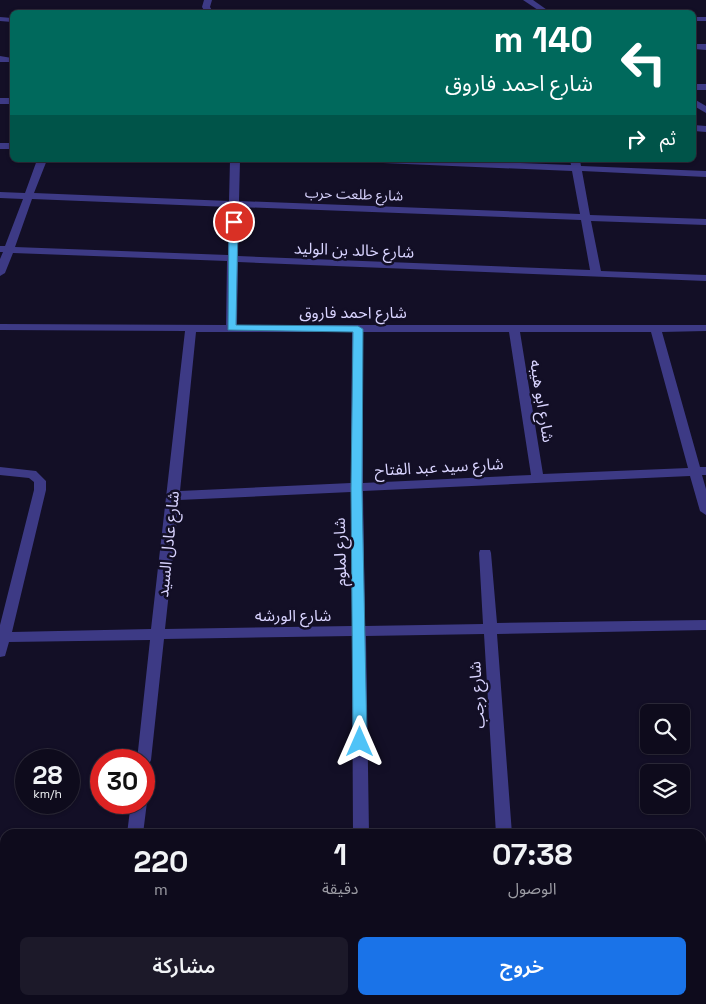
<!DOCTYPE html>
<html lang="ar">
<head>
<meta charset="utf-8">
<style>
  :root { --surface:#0e0b1c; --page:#1c1929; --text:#f1f3f6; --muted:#9b9ba3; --line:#2e2b3b; --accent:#1a73e8 }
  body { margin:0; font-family:"Space Grotesk","Noto Sans Arabic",sans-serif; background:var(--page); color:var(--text); direction:rtl; height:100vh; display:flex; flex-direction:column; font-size:19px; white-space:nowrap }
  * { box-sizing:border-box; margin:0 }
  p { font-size:16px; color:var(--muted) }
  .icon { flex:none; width:28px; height:28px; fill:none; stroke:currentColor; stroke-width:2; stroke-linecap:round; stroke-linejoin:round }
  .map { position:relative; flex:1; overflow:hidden; direction:ltr }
  .drawer { position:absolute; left:0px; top:829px; width:706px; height:176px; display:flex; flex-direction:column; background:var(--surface); border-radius:15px 15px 0 0; box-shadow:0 1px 4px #0004,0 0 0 1px var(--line); direction:rtl }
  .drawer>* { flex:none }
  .top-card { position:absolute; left:10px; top:10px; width:686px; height:152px; border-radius:8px; box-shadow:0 1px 4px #0004,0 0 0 1px var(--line); direction:rtl; background:#00695c; color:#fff; overflow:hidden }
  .tools { position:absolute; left:640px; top:704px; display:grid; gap:10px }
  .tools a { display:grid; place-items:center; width:50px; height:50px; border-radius:8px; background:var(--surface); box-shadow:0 1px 4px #0004,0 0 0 1px var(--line); font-size:25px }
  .speed { position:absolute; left:15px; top:749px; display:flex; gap:10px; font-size:25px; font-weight:700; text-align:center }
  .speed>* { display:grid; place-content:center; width:65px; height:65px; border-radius:50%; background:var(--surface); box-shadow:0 1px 4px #0004,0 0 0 1px var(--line); line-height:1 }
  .speed small { font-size:12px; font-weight:400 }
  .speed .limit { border:8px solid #d22; background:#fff; color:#111 }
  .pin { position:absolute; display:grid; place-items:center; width:42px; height:42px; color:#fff; margin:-21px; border:2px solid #fff; border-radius:50%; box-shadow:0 1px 5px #0007 }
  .me { position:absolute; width:55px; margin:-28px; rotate:0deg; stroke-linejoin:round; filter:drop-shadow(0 0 4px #0008) }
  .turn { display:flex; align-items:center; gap:18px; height:105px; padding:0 20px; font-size:22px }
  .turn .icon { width:65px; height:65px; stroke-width:2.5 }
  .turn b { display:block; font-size:35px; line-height:42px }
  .then { display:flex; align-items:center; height:48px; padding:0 20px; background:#0003; gap:10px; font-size:19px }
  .eta { display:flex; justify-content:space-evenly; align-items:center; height:85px; text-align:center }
  .eta b { font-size:30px; font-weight:600; line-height:35px }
  .primary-button { display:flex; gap:10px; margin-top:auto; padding:10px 20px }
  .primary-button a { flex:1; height:58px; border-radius:8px; background:var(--accent); color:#fff; font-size:20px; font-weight:600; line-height:58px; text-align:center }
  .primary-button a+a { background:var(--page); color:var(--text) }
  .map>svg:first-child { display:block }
</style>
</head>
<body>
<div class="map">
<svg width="706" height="1004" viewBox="0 0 706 1004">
  <rect width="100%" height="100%" fill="#130f26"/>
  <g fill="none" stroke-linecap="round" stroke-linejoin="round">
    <g fill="#3d3a85" fill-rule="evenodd">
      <polygon points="204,0 212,0 210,7 213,12 205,12 202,7"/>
      <polygon points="523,0 533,0 550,12 541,12"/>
      <polygon points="0,17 12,18 12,22 0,21"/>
      <rect x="694" y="17" width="12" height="4"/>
      <polygon points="694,44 706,44 706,50 694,49"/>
      <polygon points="0,56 12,58 12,62 0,62"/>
      <rect x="694" y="84" width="12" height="6"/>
      <rect x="0" y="98" width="12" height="6"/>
      <polygon points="694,99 706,106 706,113 694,106"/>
      <polygon points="694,125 706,126 706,132 694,131"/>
      <rect x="0" y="143" width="12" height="6"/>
      <path d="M37 160H47L34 193 229 201 230 160H240L239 201 580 214 572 171 383 163 378 160H449L571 165 570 160H580L581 166 706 171V177L582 171 590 215 706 219V225L591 221 601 271 706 275V281L238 262 237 325H706V331L662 332 700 467H706V475H702L706 489V515L700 511 690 476 363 491 365 626 483 624 479 553 480 550H490L491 553 497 623 706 620V630L497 634 512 834H496L484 634 366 636 369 834H353L352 636 164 639 151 760 149 764 144 766V760H137L150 640 9 642 5 656 0 657V625L34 490V482L29 478 0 475V467L36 471 46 481V490L12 632 151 629 185 331 0 330V324L226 325 227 261 13 253 5 273 0 276V259L3 252H0V246H5L23 199 0 198V192L25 193ZM32 199 229 207 228 255 15 247ZM239 207 581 220 590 270 238 256ZM196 332H352L351 483 180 491ZM363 332H509L531 475 363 483ZM520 332H651L688 468 543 474ZM351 492 352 626 165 629 179 500Z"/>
      <polygon points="144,797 147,802 143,834 127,834 131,802 144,802"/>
      <rect x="108" y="1000" width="16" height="4"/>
    </g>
  </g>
  <polygon fill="#4fc3f7" stroke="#337fa1" points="234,219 238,222 236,325 358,326 363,329 362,488 367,742 365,746 355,746 353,742 351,488 353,332 228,330 229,222"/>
  <g text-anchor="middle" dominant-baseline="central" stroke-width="5" stroke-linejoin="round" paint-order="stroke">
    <g font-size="14" fill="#d9d4ff" stroke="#130f26">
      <text transform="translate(354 194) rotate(2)">شارع طلعت حرب</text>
    </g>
    <g font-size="16" fill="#d9d4ff" stroke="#130f26">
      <text transform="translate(354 250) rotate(2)">شارع خالد بن الوليد</text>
      <text x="353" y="312">شارع احمد فاروق</text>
      <text transform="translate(542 401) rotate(81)">شارع ابو هيبه</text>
      <text transform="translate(439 467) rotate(-3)">شارع سيد عبد الفتاح</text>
      <text transform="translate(168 544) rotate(-84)">شارع عادل السيد</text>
      <text transform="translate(340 552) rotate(-91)">شارع لملوم</text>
      <text x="293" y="615">شارع الورشه</text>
      <text transform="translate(477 695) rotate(-94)">شارع رجب</text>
    </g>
  </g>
</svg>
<div class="tools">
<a><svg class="icon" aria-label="search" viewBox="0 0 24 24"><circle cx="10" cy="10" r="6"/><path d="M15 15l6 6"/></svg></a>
<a><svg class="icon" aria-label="layers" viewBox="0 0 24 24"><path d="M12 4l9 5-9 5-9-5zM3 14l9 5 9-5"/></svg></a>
</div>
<div class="speed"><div>28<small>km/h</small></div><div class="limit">30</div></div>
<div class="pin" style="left:234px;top:222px;background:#d93025"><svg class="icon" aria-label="arrive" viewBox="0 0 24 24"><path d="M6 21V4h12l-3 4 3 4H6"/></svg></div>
<svg class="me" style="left:360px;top:742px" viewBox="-20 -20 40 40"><path d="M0-17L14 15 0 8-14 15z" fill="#4fc3f7" stroke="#fff" stroke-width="4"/></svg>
<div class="top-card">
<div class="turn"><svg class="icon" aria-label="left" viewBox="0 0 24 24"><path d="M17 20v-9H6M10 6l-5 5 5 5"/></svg><div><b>140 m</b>شارع احمد فاروق</div></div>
<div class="then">ثم<svg class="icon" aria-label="right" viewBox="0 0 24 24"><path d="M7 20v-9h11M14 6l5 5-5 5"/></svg></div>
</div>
<section class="drawer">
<div class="eta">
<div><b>07:38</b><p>الوصول</p></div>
<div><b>1</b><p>دقيقة</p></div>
<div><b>220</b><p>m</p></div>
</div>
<div class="primary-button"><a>خروج</a><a>مشاركة</a></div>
</section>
</div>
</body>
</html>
